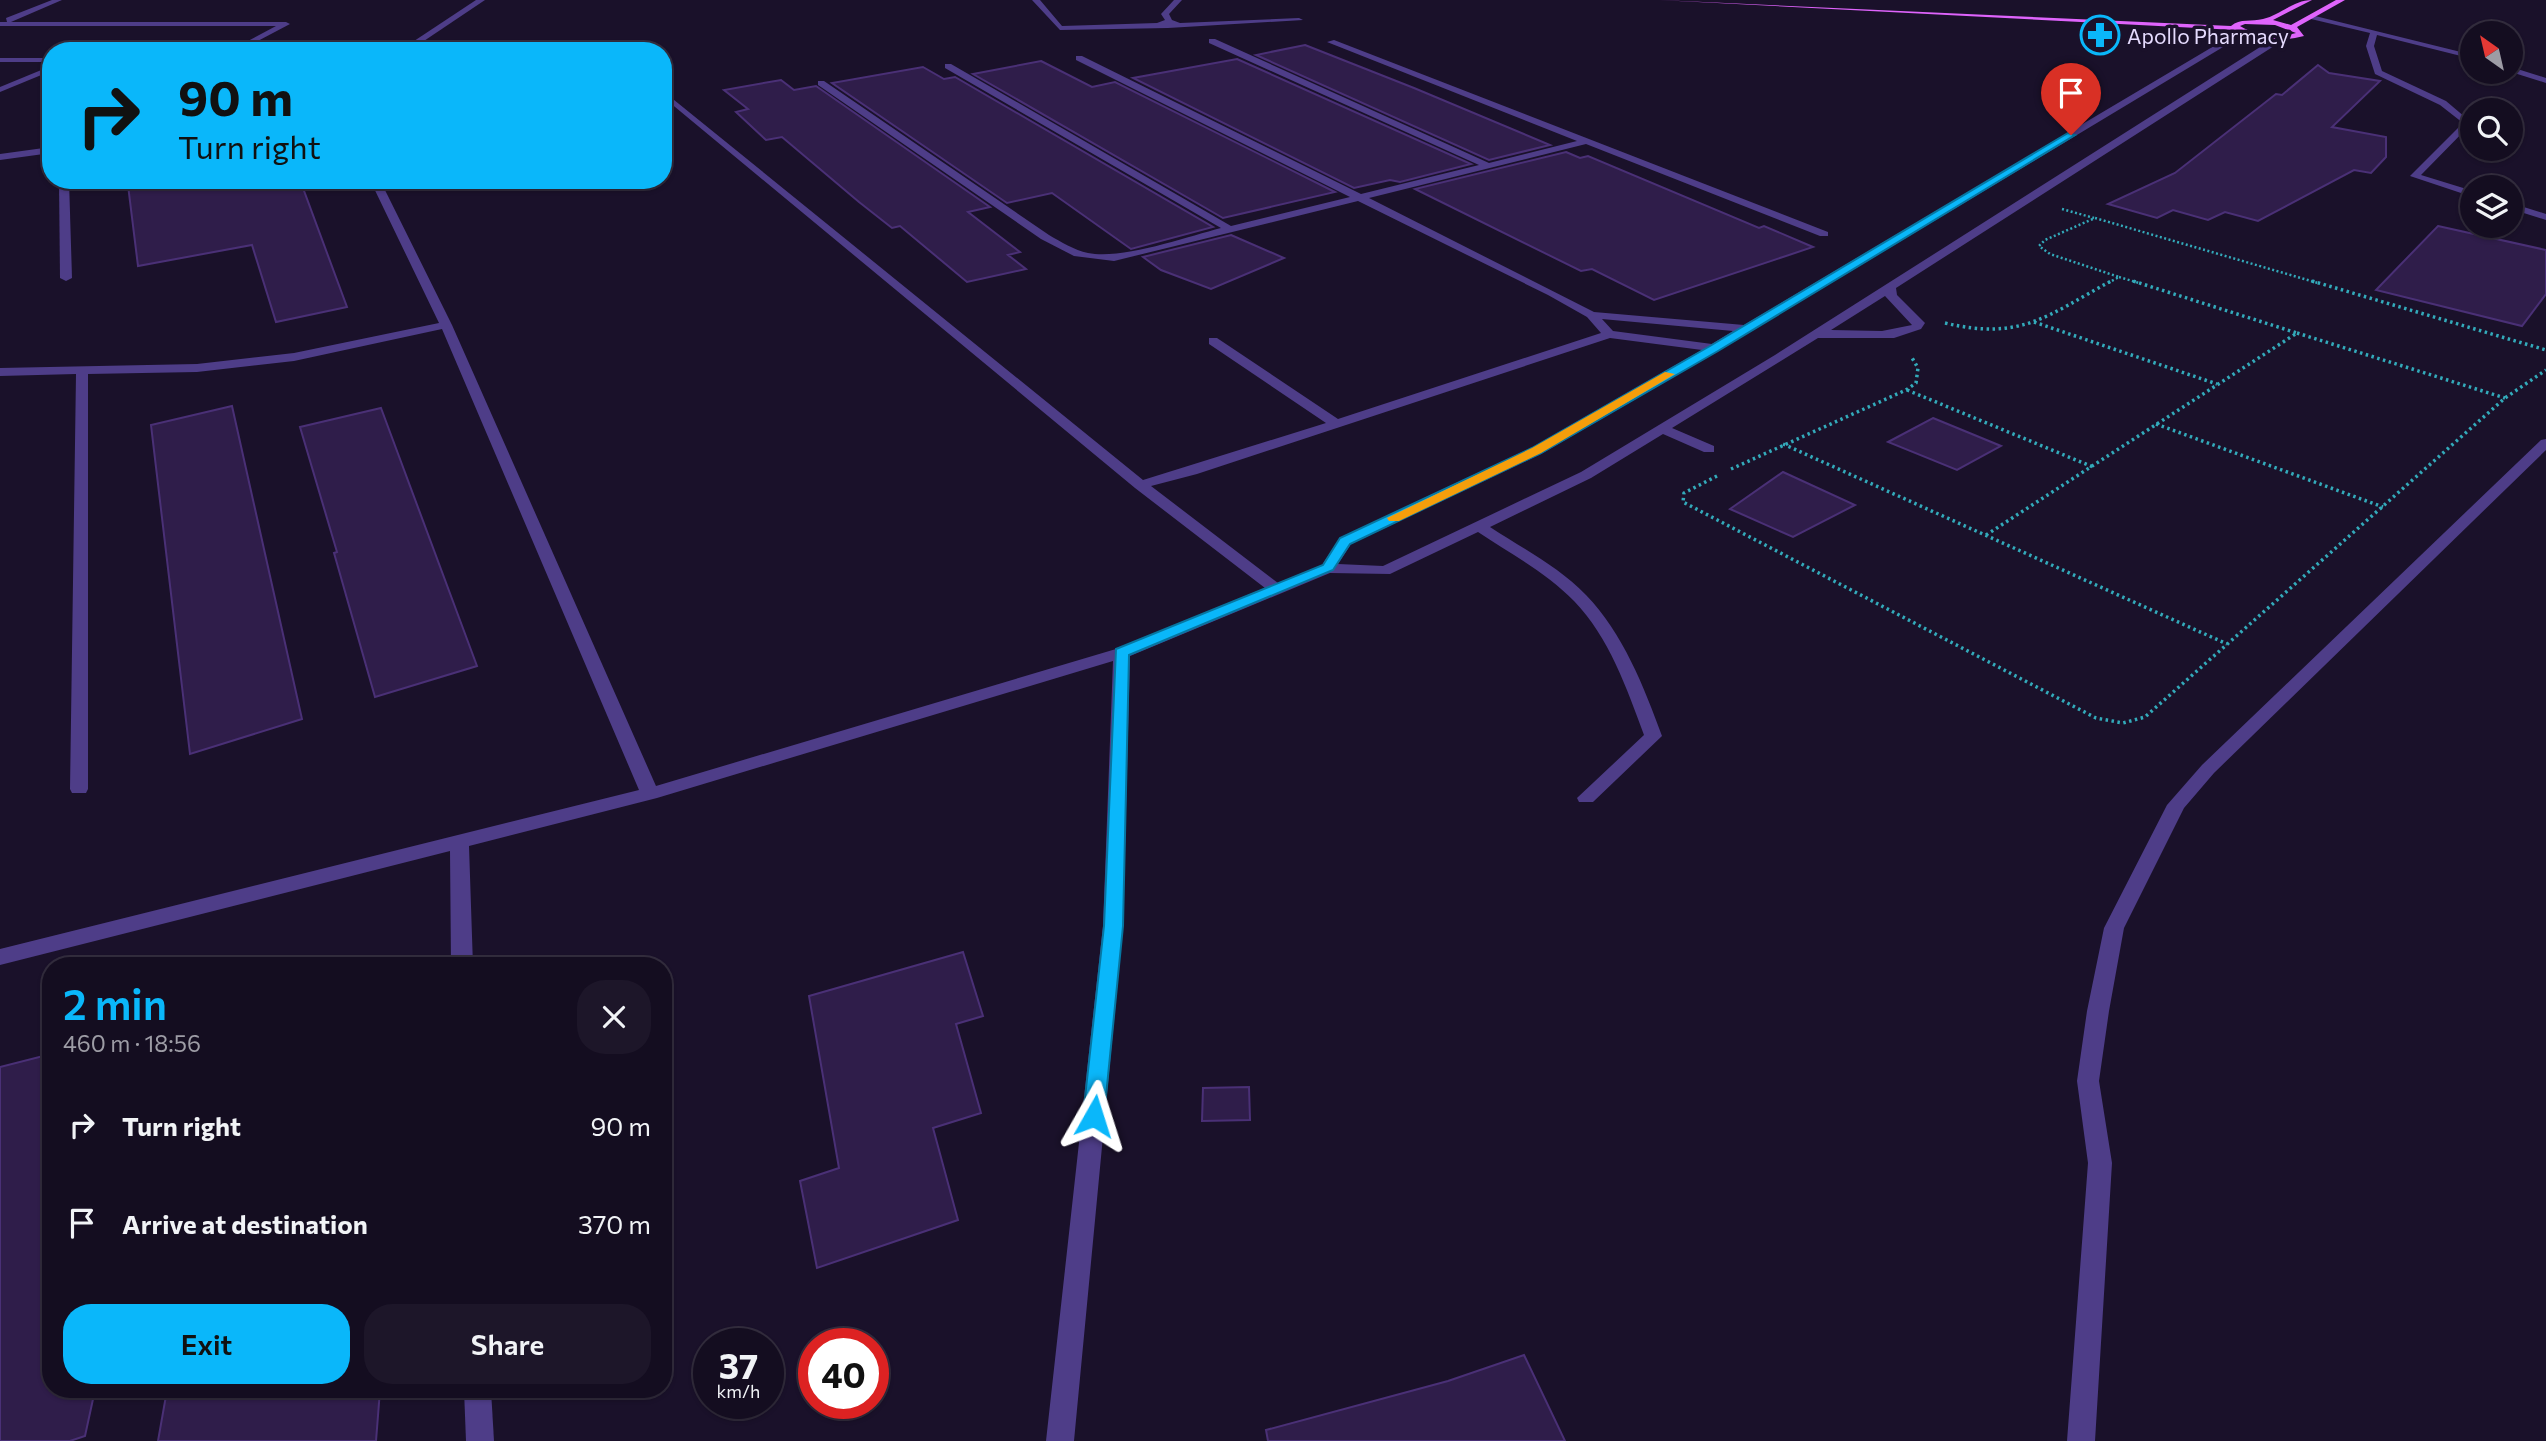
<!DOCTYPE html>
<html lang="en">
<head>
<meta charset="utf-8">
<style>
  :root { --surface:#140d20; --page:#1d1629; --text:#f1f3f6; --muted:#9d9ca5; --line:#332d3e; --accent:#0ab7fa }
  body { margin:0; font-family:Commissioner,sans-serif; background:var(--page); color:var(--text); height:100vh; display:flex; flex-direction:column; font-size:26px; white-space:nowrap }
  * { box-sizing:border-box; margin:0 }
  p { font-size:23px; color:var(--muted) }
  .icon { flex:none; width:38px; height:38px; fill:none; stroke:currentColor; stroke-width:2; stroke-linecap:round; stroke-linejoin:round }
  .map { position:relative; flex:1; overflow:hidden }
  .panel { position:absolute; left:42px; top:957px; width:630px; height:441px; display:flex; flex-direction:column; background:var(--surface); border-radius:28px; box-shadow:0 2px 5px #0004,0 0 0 2px var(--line) }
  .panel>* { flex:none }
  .guide { position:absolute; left:42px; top:42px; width:630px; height:147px; border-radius:28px; box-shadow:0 2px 5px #0004,0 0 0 2px var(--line); background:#0ab7fa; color:#111; overflow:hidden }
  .needle { width:46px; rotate:326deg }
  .controls { position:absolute; left:2460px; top:21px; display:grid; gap:14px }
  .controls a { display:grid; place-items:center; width:63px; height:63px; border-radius:50%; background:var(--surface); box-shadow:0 2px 5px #0004,0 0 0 2px var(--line); font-size:35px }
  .speed { position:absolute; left:693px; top:1328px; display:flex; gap:14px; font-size:35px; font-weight:700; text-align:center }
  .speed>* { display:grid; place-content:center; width:91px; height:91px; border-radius:50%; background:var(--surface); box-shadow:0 2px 5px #0004,0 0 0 2px var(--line); line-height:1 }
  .speed small { font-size:18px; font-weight:400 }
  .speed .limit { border:10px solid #d22; background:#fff; color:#111 }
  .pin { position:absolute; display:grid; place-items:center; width:60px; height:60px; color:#fff; margin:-72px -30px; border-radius:50% 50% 50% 0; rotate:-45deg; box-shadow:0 0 7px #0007 }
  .pin .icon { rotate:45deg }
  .me { position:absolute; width:77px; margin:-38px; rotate:6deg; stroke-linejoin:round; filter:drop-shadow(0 0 5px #0008) }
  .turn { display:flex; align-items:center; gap:24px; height:147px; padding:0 21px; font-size:32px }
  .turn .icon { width:91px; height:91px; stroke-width:2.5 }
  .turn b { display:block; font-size:49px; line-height:60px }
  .round { display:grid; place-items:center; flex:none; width:74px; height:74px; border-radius:28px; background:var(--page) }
  .head { display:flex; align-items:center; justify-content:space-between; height:119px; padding:0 21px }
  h1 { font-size:42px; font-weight:600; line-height:52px; color:var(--accent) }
  .cta { display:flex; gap:14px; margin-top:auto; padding:14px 21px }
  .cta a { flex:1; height:80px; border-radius:28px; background:var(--accent); color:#111; font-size:28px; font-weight:600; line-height:80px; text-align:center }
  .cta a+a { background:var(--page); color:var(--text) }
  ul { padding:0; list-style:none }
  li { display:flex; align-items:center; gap:21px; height:98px; padding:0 21px }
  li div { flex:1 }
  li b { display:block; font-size:26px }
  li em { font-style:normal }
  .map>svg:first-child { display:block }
</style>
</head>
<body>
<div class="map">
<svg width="2546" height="1441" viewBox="0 0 2546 1441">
  <rect width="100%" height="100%" fill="#1a112a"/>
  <g fill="#2f1d4a" stroke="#4a3076" stroke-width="2">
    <polygon points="1305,45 1414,88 1550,145 1489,160 1256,55"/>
    <polygon points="1237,59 1471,164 1400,182 1390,180 1354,188 1133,78"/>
    <polygon points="1041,61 1092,87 1115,82 1335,192 1223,218 973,74"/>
    <polygon points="2318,65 2329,73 2380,81 2332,127 2386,137 2386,157 2371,173 2354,170 2258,221 2225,212 2208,220 2173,210 2157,218 2108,204 2175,173 2276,94 2282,95"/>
    <polygon points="923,67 944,79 955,77 1213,227 1131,249 1052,193 1007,203 832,83"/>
    <polygon points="781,80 794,90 816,86 990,207 968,212 1020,252 1008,255 1026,269 967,282 900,226 892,228 859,202 782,137 766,140 736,112 748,109 724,90"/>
    <polygon points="1566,152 1580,158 1588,156 1759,228 1764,226 1813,247 1654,300 1592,269 1581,271 1415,189"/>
    <polygon points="159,180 300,180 347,307 276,322 252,245 138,266 128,185"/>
    <polygon points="2438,226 2546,250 2546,294 2522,326 2376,290"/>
    <polygon points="1231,235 1284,258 1211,289 1161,270 1143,257"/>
    <polygon points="232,406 302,719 190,754 151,425"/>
    <polygon points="381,408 477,666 375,697 334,553 337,552 300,427"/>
    <polygon points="1933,418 2001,446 1957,470 1888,442"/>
    <polygon points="1783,472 1855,505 1793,537 1730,509"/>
    <polygon points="963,952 983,1016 956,1024 981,1113 933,1128 958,1220 817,1268 800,1181 839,1168 809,996"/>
    <polygon points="51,1054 51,1390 95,1390 85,1436 70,1441 0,1441 0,1067"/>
    <polygon points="1249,1087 1250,1120 1202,1121 1203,1088"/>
    <polygon points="1524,1355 1565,1441 1268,1441 1266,1430 1448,1381"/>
    <polygon points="167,1390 380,1390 376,1441 158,1441"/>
  </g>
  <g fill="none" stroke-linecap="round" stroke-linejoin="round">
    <g stroke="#33aaba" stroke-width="2.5" stroke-dasharray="2 2.5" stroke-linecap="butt">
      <polyline points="2062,209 2094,218"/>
      <polyline points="2119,277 2139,283"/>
      <polyline points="2108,283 2119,277 2050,254 2039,246 2045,240 2095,218 2318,283"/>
    </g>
    <g stroke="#33aaba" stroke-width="3.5" stroke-dasharray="2.5 3.5" stroke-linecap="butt">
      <polyline points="2312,281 2546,350"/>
      <polyline points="2034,322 2217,384"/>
      <path d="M1945 323C2021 341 2047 316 2111 281"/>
      <polyline points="2297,333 2505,398"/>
      <polyline points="1907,390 2093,467"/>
      <polyline points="2156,424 2383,507"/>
      <polyline points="1783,444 2227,644"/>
      <polyline points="1731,469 1906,390 1916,383 1918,368 1911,356"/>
      <polyline points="1717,476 1684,493 1683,502 2096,718 2123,723 2145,717 2505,398 2546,370"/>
      <polyline points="1986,535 2297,333 2133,281"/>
    </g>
    <g fill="#4e3d88" fill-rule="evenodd">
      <polygon points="52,0 62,0 11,22 286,22 290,24 239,51 229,51 276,26 0,26 0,22 7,22 6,18"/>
      <polygon points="476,0 485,0 409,51 399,51"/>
      <polygon points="1032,0 1040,0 1062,26 1157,23 1165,20 1161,14 1174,0 1182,0 1169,14 1172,20 1180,23 1299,18 1303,20 1168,28 1060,30"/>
      <polygon points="2311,15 2473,55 2473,59 2377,35 2374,46 2382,71 2446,101 2472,123 2421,175 2473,191 2473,197 2410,176 2463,123 2440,105 2375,74 2366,46 2370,33 2311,19"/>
      <path d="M2241 30 2248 32 1718 351 1541 454 1351 544 1338 564 1383 566 1581 472 1775 355 2279 35H2285V39L1896 288 1897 295 1925 323 1921 329 1894 338H1818L1672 428 1714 446V452H1704L1663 434 1591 478 1490 527C1522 548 1559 567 1586 595 1623 633 1644 687 1662 736L1593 802H1579L1577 798 1644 735C1627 689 1609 637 1574 601 1547 573 1511 554 1478 532L1390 574 1330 573 1130 656 1123 926 1074 1441H1046L1103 926 1113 661 657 798 469 846 473 966H451L450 851 0 965V949L639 790 442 329 294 361 197 372 88 374V789L86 793H72L70 789 76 374 0 376V368L197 364 294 353 439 323 370 180H380L452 325 656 786 1116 649 1265 588 1135 488 663 97V91L1143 480 1326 423 1209 344V338H1217L1338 419 1601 333 1587 317 1548 295 1358 201 1114 261 1074 256 1041 239 818 85V81H824L1049 235C1061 242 1074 250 1088 253 1122 260 1186 237 1221 228L945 68V64H951L1231 226 1350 197 1076 60V56H1082L1361 194 1479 165 1209 43V39H1215L1489 163 1577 141 1327 42 1334 40 1828 232V236H1820L1586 144 1369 198 1594 312 1744 325ZM1885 296 1912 325 1882 331 1831 330ZM1602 319 1733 331 1712 344 1613 331ZM1610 338 1702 350 1531 448 1340 538 1322 565 1278 583 1151 486 1197 474Z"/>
      <rect x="0" y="58" width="51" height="4"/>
      <polygon points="51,66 51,71 0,92 0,87"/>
      <polygon points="2511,67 2546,78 2546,83 2511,72"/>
      <polygon points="51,147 51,153 0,160 0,154"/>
      <polygon points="59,180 69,180 72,278 66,281 60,278"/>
      <polygon points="2511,203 2546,214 2546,220 2511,209"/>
      <polygon points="2546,439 2546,450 2214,773 2184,808 2124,928 2109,1011 2099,1081 2112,1163 2095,1441 2067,1441 2088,1163 2077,1081 2087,1011 2104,928 2167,805 2202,765 2541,440"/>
      <polygon points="464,1390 491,1390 494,1441 466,1441"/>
    </g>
    <path fill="#df64fc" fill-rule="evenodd" d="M1659 0 2231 26C2240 18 2252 22 2263 19 2281 15 2293 0 2312 0L2273 20 2291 25 2336 0H2345L2297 27 2304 36C2281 42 2257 42 2236 30ZM2245 24 2275 25 2296 33C2277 38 2256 36 2240 26Z"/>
  </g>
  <polygon fill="#0ab7fa" stroke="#0677a2" stroke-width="2" points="2068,133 2075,135 1718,351 1541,453 1350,544 1333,570 1129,655 1123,926 1104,1116 1101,1122 1094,1125 1086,1122 1083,1116 1104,926 1116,649 1323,565 1340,538 1532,448 1710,346"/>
  <polygon fill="#f59e0b" points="1665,372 1675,374 1541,453 1399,521 1389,521 1387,518 1532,448"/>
  <defs>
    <symbol id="pharmacy-ring" viewBox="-11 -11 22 22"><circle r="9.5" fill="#1a112a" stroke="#0ab7fa" stroke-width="1.5"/><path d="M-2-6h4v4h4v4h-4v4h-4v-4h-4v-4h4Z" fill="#0ab7fa"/></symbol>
  </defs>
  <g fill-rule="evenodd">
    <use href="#pharmacy-ring" x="2078" y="13" width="44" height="44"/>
  </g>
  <g text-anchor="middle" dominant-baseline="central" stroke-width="7" stroke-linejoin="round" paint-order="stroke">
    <g font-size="21" fill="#e5dbfe" stroke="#1a112a" text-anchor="start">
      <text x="2127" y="35">Apollo Pharmacy</text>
    </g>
  </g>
</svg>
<div class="controls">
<a><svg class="needle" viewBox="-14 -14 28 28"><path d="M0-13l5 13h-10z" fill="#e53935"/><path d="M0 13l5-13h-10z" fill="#9d9ca5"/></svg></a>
<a><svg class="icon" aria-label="search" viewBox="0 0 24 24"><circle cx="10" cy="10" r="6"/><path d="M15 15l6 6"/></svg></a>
<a><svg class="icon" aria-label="layers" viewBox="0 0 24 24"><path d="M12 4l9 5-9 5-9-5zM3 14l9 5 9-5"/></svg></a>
</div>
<div class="speed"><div>37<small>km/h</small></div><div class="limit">40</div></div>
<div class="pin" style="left:2071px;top:135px;background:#d93025"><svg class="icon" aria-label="arrive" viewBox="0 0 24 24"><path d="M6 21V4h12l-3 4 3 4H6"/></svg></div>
<svg class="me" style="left:1094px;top:1116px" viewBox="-20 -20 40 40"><path d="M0-17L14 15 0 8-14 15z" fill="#0ab7fa" stroke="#fff" stroke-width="4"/></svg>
<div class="guide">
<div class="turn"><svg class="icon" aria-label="right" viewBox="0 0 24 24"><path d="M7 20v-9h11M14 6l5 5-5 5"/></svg><div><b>90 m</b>Turn right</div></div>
</div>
<section class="panel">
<div class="head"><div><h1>2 min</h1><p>460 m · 18:56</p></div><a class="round"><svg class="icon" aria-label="close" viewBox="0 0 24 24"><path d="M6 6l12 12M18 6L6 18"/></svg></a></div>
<ul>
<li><svg class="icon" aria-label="right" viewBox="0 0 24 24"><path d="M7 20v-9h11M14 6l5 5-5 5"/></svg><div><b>Turn right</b></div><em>90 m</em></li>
<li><svg class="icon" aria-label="arrive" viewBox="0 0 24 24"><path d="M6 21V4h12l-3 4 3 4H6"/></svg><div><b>Arrive at destination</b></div><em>370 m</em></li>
</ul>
<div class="cta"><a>Exit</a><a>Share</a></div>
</section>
</div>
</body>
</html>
